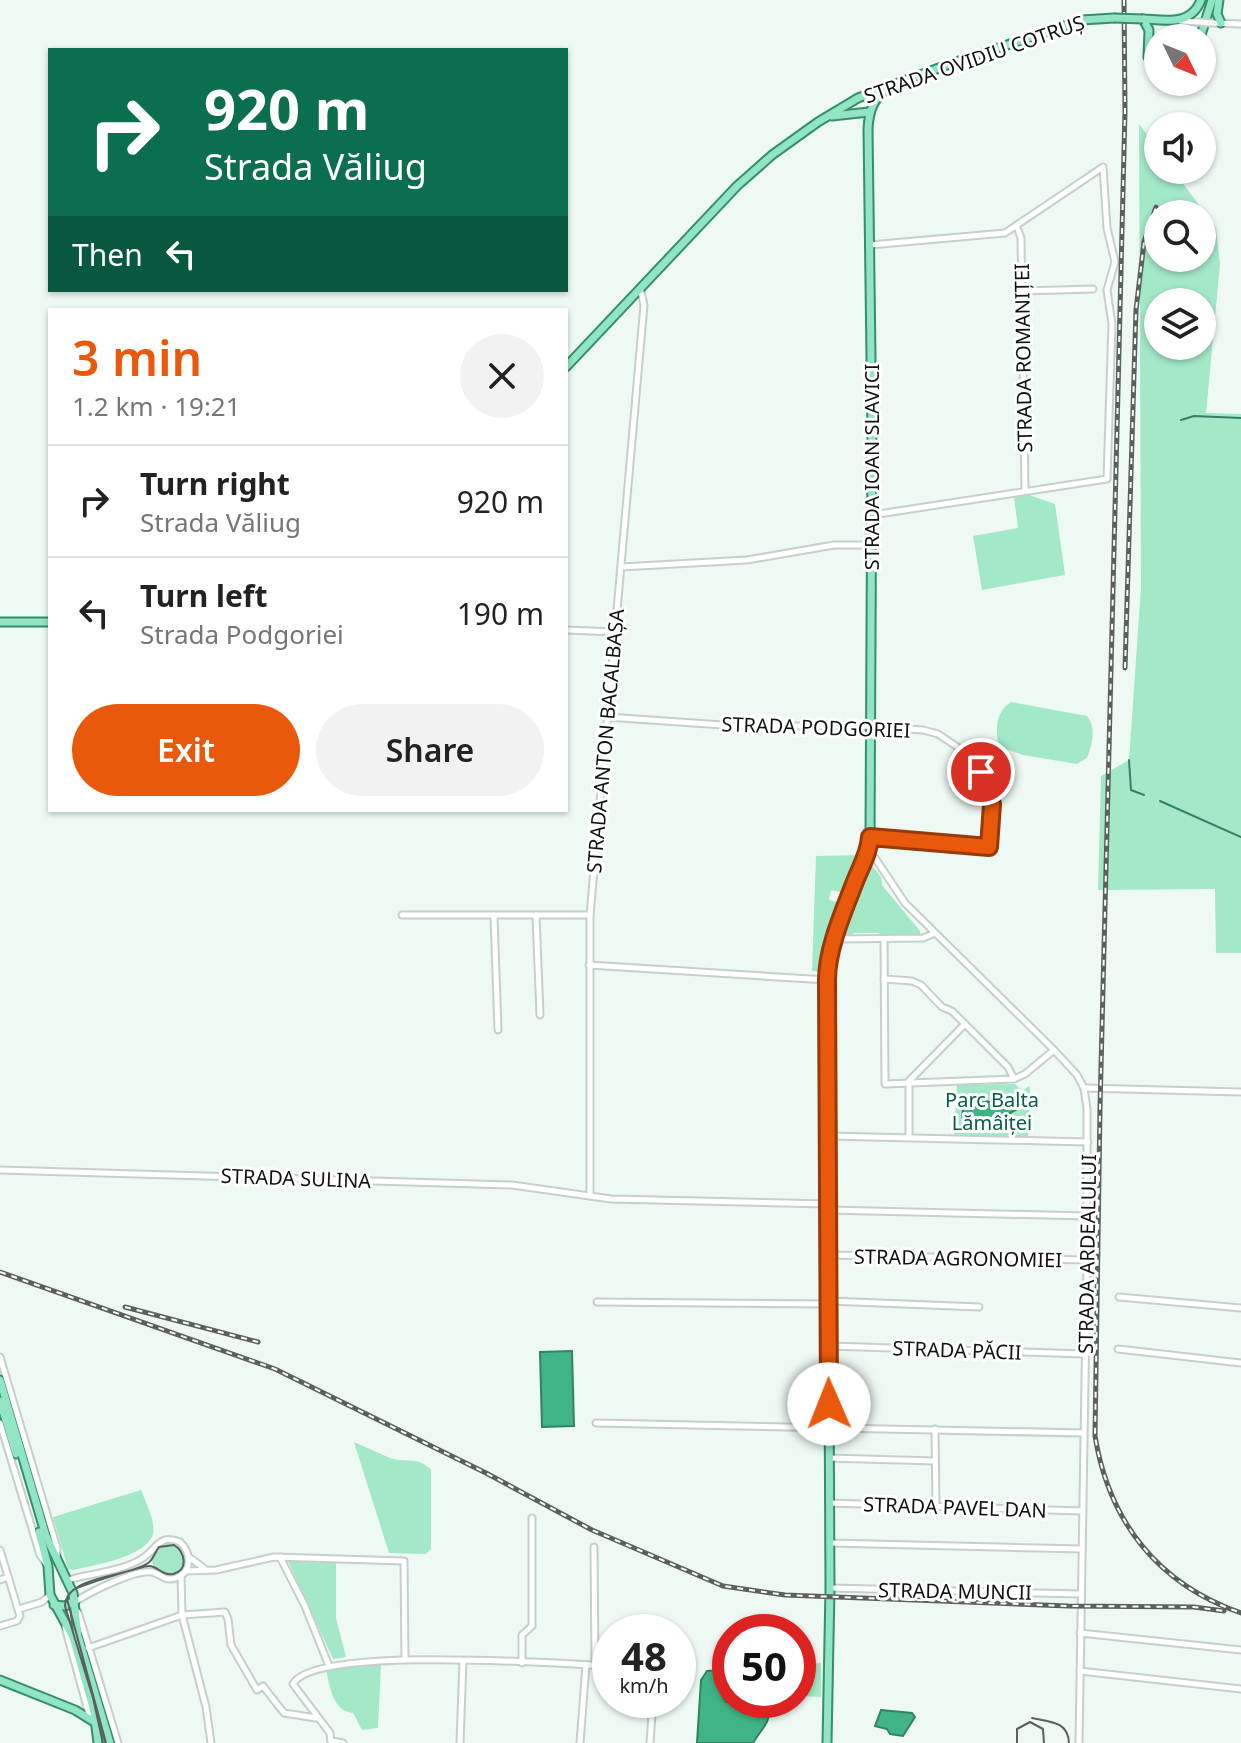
<!DOCTYPE html>
<html lang="en">
<head>
<meta charset="utf-8">
<style>
  :root { --surface:#fff; --page:#f2f2f2; --text:#222; --muted:#767676; --line:#e0e0e0; --accent:#ea580c }
  body { margin:0; font-family:"Noto Sans",sans-serif; background:var(--page); color:var(--text); height:100vh; display:flex; flex-direction:column; font-size:30px; white-space:nowrap }
  * { box-sizing:border-box; margin:0 }
  p { font-size:26px; color:var(--muted) }
  .icon { flex:none; width:44px; height:44px; fill:none; stroke:currentColor; stroke-width:2; stroke-linecap:round; stroke-linejoin:round }
  .map { position:relative; flex:1; overflow:hidden }
  .sheet { position:absolute; left:48px; top:308px; width:520px; height:504px; display:flex; flex-direction:column; background:var(--surface); border-radius:0px; box-shadow:0 2px 6px #0004 }
  .sheet>* { flex:none }
  .hud { position:absolute; left:48px; top:48px; width:520px; height:244px; border-radius:0px; box-shadow:0 2px 6px #0004; background:#0b6e4f; color:#fff; overflow:hidden }
  .needle { width:52px; rotate:133deg }
  .fabs { position:absolute; left:1144px; top:24px; display:grid; gap:16px }
  .fabs a { display:grid; place-items:center; width:72px; height:72px; border-radius:50%; background:var(--surface); box-shadow:0 2px 6px #0004; font-size:40px }
  .speed { position:absolute; left:592px; top:1614px; display:flex; gap:16px; font-size:40px; font-weight:700; text-align:center }
  .speed>* { display:grid; place-content:center; width:104px; height:104px; border-radius:50%; background:var(--surface); box-shadow:0 2px 6px #0004; line-height:1 }
  .speed small { font-size:20px; font-weight:400 }
  .speed .limit { border:12px solid #d22; background:#fff; color:#111 }
  .pin { position:absolute; display:grid; place-items:center; width:68px; height:68px; color:#fff; margin:-34px; border:4px solid #fff; border-radius:50%; box-shadow:0 2px 8px #0007 }
  .me { position:absolute; width:88px; margin:-44px; rotate:359deg; stroke-linejoin:round; filter:drop-shadow(0 0 6px #0008) }
  .turn { display:flex; align-items:center; gap:28px; height:168px; padding:0 24px; font-size:36px }
  .turn .icon { width:104px; height:104px; stroke-width:2.5 }
  .turn b { display:block; font-size:56px; line-height:68px }
  .then { display:flex; align-items:center; height:76px; padding:0 24px; background:#0003; gap:16px; font-size:30px }
  .round { display:grid; place-items:center; flex:none; width:84px; height:84px; border-radius:42px; background:var(--page) }
  .headline { display:flex; align-items:center; justify-content:space-between; height:136px; padding:0 24px }
  h1 { font-size:48px; font-weight:600; line-height:60px; color:var(--accent) }
  .primary-button { display:flex; gap:16px; margin-top:auto; padding:16px 24px }
  .primary-button a { flex:1; height:92px; border-radius:48px; background:var(--accent); color:#fff; font-size:32px; font-weight:600; line-height:92px; text-align:center }
  .primary-button a+a { background:var(--page); color:var(--text) }
  ul { padding:0; list-style:none }
  li { display:flex; align-items:center; gap:24px; height:112px; padding:0 24px; border-top:2px solid var(--line) }
  li div { flex:1 }
  li b { display:block; font-size:30px }
  li em { font-style:normal }
  .map>svg:first-child { display:block }
</style>
</head>
<body>
<div class="map">
<svg width="1241" height="1743" viewBox="0 0 1241 1743">
  <rect width="100%" height="100%" fill="#eef9f3"/>
  <g fill="#a3e8c7" fill-rule="evenodd">
    <path d="M1139 124 1158 149V170H1173L1216 228 1220 264 1206 413 1241 414V953H1216L1215 889 1098 890 1101 776 1129 760 1141 588ZM1158 214H1202V258H1158ZM1158 302H1202V346H1158Z"/>
    <polygon points="1029,495 1055,504 1065,575 982,590 973,536 1018,528 1014,497"/>
    <path d="M1011 702 1087 716C1097 729 1092 744 1087 758L1077 764 1023 755 1000 747C994 731 996 711 1011 702Z"/>
    <polygon points="863,855 844,893 831,890 829,900 841,903 843,908 828,950 824,972 812,971 816,856"/>
    <polygon points="870,863 881,877 882,885 920,931 920,936 880,936 879,933 853,933 853,936 840,934 866,865"/>
    <polygon points="1015,1084 1022,1091 1029,1086 1030,1088 1028,1138 954,1136 957,1085"/>
    <path d="M354 1442C366 1447 378 1453 390 1458 405 1463 419 1456 431 1470V1549L426 1554 389 1553Z"/>
    <path d="M141 1490C145 1501 156 1522 153 1534 146 1557 95 1565 73 1570L68 1569 53 1517Z"/>
    <circle cx="169" cy="1559" r="17"/>
    <polygon points="288,1561 336,1562 336,1618 346,1657 333,1659"/>
    <polygon points="821,1663 821,1697 798,1696 798,1664"/>
    <path d="M381 1664 378 1728 362 1730 353 1713C332 1711 330 1686 326 1670L340 1665Z"/>
  </g>
  <g fill="#40b486" stroke="#318363" stroke-width="2">
    <path d="M977 1097 991 1103 1013 1098 1019 1108 1005 1116 997 1127 985 1129 967 1128C958 1116 963 1101 977 1097Z"/>
    <polygon points="572,1351 574,1426 542,1427 540,1352"/>
    <path d="M723 1670V1697L726 1702 767 1700C773 1724 763 1725 753 1743H697L701 1680 707 1671Z"/>
    <polygon points="881,1710 912,1713 915,1717 903,1736 890,1734 887,1729 875,1726"/>
  </g>
  <g fill="none" stroke-linecap="round" stroke-linejoin="round">
    <g stroke="#318363" stroke-width="2">
      <polyline points="1181,420 1194,416 1241,418"/>
      <polyline points="1129,760 1131,790 1144,795"/>
      <polyline points="1160,801 1241,837"/>
    </g>
    <defs>
      <g id="minor">
        <polyline points="1180,21 1198,22"/>
        <polyline points="1212,23 1241,24"/>
        <polyline points="1017,227 1021,238 1025,490"/>
        <polyline points="870,245 1005,233 1103,167 1107,228 1115,262 1107,290 1112,324 1107,479 872,515"/>
        <polyline points="1022,291 1093,289"/>
        <polyline points="621,567 747,560 834,545 871,545"/>
        <polyline points="566,630 615,632"/>
        <polyline points="607,717 737,726 862,726 923,730 938,734 965,752 981,772 992,804 989,847 870,837"/>
        <polyline points="867,853 875,858 905,903 1054,1050 1077,1075 1084,1088 1087,1109 1087,1260 1079,1743"/>
        <polyline points="402,915 590,915"/>
        <polyline points="536,916 540,1015"/>
        <polyline points="494,917 498,1030"/>
        <polyline points="836,939 923,938 935,933"/>
        <polyline points="884,939 885,1084 1014,1079 1025,1074 1054,1050"/>
        <polyline points="589,965 827,980"/>
        <polyline points="884,979 912,981 921,985 942,1007 952,1011 1008,1067 1014,1079"/>
        <polyline points="1084,1088 1241,1092"/>
        <polyline points="829,1136 1088,1142"/>
        <polyline points="909,1137 909,1081 965,1024"/>
        <polyline points="0,1170 512,1185 611,1199 828,1204"/>
        <polyline points="590,1196 590,915 644,305 640,288"/>
        <polyline points="828,1210 1088,1216"/>
        <polyline points="829,1255 1087,1260"/>
        <polyline points="1119,1297 1241,1308"/>
        <polyline points="829,1301 979,1307"/>
        <polyline points="597,1302 829,1304"/>
        <polyline points="829,1346 1085,1354"/>
        <polyline points="1118,1349 1241,1363"/>
        <polyline points="0,1357 57,1548 57,1557"/>
        <polyline points="0,1423 40,1555 47,1565"/>
        <polyline points="596,1423 1083,1433"/>
        <polyline points="935,1429 936,1507"/>
        <polyline points="829,1458 935,1461"/>
        <polyline points="829,1503 1082,1511"/>
        <polyline points="829,1543 1081,1549"/>
        <polyline points="594,1547 595,1665"/>
        <polyline points="0,1550 20,1616 17,1621 0,1626"/>
        <polyline points="189,1557 205,1569"/>
        <polyline points="280,1557 305,1606 329,1666"/>
        <polyline points="186,1571 216,1570 274,1557 404,1561 405,1660"/>
        <polyline points="181,1575 182,1615 206,1707 211,1743"/>
        <polyline points="0,1580 8,1577"/>
        <path d="M68 1580C92 1573 121 1572 143 1558 157 1549 159 1533 180 1542 191 1552 193 1572 176 1578 165 1582 161 1574 152 1572 135 1569 88 1593 75 1602"/>
        <polyline points="830,1588 1081,1594"/>
        <polyline points="19,1609 42,1602 50,1595"/>
        <polyline points="78,1612 118,1743"/>
        <polyline points="65,1627 90,1718"/>
        <polyline points="1080,1633 1241,1650"/>
        <polyline points="88,1648 182,1615 225,1612 228,1619 231,1645 257,1690 263,1686 284,1713 316,1718"/>
        <polyline points="522,1663 522,1635 532,1626 532,1518"/>
        <polyline points="1080,1671 1241,1689"/>
        <polyline points="331,1741 343,1743"/>
        <path d="M331 1743 330 1733 293 1684C313 1645 562 1664 610 1666"/>
        <polyline points="460,1743 463,1661"/>
        <polyline points="580,1743 586,1665"/>
        <polyline points="650,1743 653,1700"/>
      </g>
      <g id="major">
        <polyline points="1219,0 1217,14 1221,23"/>
        <path d="M1143 19C1166 20 1191 26 1201 0"/>
        <polyline points="1143,19 1149,30 1148,57 1158,71"/>
        <polyline points="1200,38 1212,0"/>
        <polyline points="832,116 869,112"/>
        <polyline points="566,367 737,186 772,155 818,122 858,98 947,65 1082,20 1114,18"/>
        <polyline points="0,622 50,622"/>
        <polyline points="0,1380 46,1536 73,1593 78,1636 110,1743"/>
        <polyline points="0,1401 16,1454"/>
        <polyline points="39,1532 48,1566 50,1595 73,1637 94,1711 98,1743"/>
        <polyline points="54,1605 65,1606 75,1601"/>
        <polyline points="0,1680 75,1710 96,1723"/>
        <path d="M827 1743 830 1588 827 974C830 944 843 912 854 884 860 868 868 854 870 837L872 433 868 129C869 111 873 99 888 88"/>
      </g>
    </defs>
    <use href="#minor" stroke="#c5d0ca" stroke-width="9"/>
    <use href="#major" stroke="#348f6b" stroke-width="11"/>
    <use href="#minor" stroke="#fff" stroke-width="5"/>
    <use href="#major" stroke="#91e4c4" stroke-width="7"/>
    <g stroke="#5a615d" stroke-width="2">
      <path d="M1032 1718C1050 1722 1068 1721 1069 1743"/>
      <path d="M103 1743 93 1698 65 1606C66 1575 127 1578 148 1563 153 1560 155 1552 159 1547L174 1545C185 1552 189 1570 173 1574 162 1576 158 1566 149 1566 142 1566 82 1585 75 1589 70 1592 69 1594 67 1599L106 1743"/>
      <polyline points="1017,1743 1017,1729 1030,1722 1043,1729 1044,1743"/>
    </g>
    <defs>
      <g id="rail">
        <path d="M1124 0 1125 111 1100 1108 1095 1436C1109 1522 1158 1584 1241 1613"/>
        <polyline points="1125,668 1136,310 1144,242 1156,207"/>
        <polyline points="0,1272 275,1369 486,1473 592,1530 723,1586 785,1595 1068,1606 1194,1607 1224,1611"/>
        <polyline points="125,1307 258,1342"/>
      </g>
    </defs>
    <use href="#rail" stroke="#5a615d" stroke-width="5"/>
    <use href="#rail" stroke="#fff" stroke-width="2" stroke-dasharray="6" stroke-linecap="butt"/>
    <defs>
      <polyline id="minor-bridge" points="1198,22 1212,23"/>
      <polyline id="major-bridge" points="1114,18 1143,19"/>
    </defs>
    <use href="#minor-bridge" stroke="#c5d0ca" stroke-width="9" stroke-linecap="butt"/>
    <use href="#major-bridge" stroke="#348f6b" stroke-width="11" stroke-linecap="butt"/>
    <use href="#minor-bridge" stroke="#fff" stroke-width="5"/>
    <use href="#major-bridge" stroke="#91e4c4" stroke-width="7"/>
  </g>
  <g fill="none" stroke-linecap="round" stroke-linejoin="round">
    <defs>
      <path id="route" d="M829 1404 827 980C827 949 843 913 854 884 860 868 869 854 870 837L989 847 992 804 981 772"/>
    </defs>
    <use href="#route" stroke="#983908" stroke-width="20"/>
    <use href="#route" stroke="#ea580c" stroke-width="14"/>
  </g>
  <g text-anchor="middle" dominant-baseline="central" stroke-width="6" stroke-linejoin="round" paint-order="stroke">
    <g font-size="20" fill="#0e1210" stroke="#fff">
      <text transform="translate(974 59) rotate(-19)">STRADA OVIDIU COTRUȘ</text>
      <text transform="translate(1023 358) rotate(-91)">STRADA ROMANIȚEI</text>
      <text transform="translate(871 467) rotate(-90)">STRADA IOAN SLAVICI</text>
      <text transform="translate(816 727) rotate(2)">STRADA PODGORIEI</text>
      <text transform="translate(605 741) rotate(-85)">STRADA ANTON BACALBAȘA</text>
      <text transform="translate(296 1178) rotate(2)">STRADA SULINA</text>
      <text transform="translate(1087 1254) rotate(-89)">STRADA ARDEALULUI</text>
      <text transform="translate(958 1258) rotate(1)">STRADA AGRONOMIEI</text>
      <text transform="translate(957 1350) rotate(2)">STRADA PĂCII</text>
      <text transform="translate(955 1507) rotate(2)">STRADA PAVEL DAN</text>
      <text transform="translate(955 1591) rotate(1)">STRADA MUNCII</text>
    </g>
    <g font-size="20" fill="#036142" stroke="#fff">
      <text x="992" y="1099">Parc Balta<tspan x="992" dy="23">Lămâiței</tspan></text>
    </g>
  </g>
</svg>
<div class="fabs">
<a><svg class="needle" viewBox="-14 -14 28 28"><path d="M0-13l5 13h-10z" fill="#e53935"/><path d="M0 13l5-13h-10z" fill="#767676"/></svg></a>
<a><svg class="icon" aria-label="sound" viewBox="0 0 24 24"><path d="M4 9h4l5-4v14l-5-4H4zM17 9q2 3 0 6"/></svg></a>
<a><svg class="icon" aria-label="search" viewBox="0 0 24 24"><circle cx="10" cy="10" r="6"/><path d="M15 15l6 6"/></svg></a>
<a><svg class="icon" aria-label="layers" viewBox="0 0 24 24"><path d="M12 4l9 5-9 5-9-5zM3 14l9 5 9-5"/></svg></a>
</div>
<div class="speed"><div>48<small>km/h</small></div><div class="limit">50</div></div>
<div class="pin" style="left:981px;top:772px;background:#d93025"><svg class="icon" aria-label="arrive" viewBox="0 0 24 24"><path d="M6 21V4h12l-3 4 3 4H6"/></svg></div>
<svg class="me" style="left:829px;top:1404px" viewBox="-20 -20 40 40"><circle r="19" fill="#fff"/><path d="M0-13L10 11 0 6-10 11z" fill="#ea580c"/></svg>
<div class="hud">
<div class="turn"><svg class="icon" aria-label="right" viewBox="0 0 24 24"><path d="M7 20v-9h11M14 6l5 5-5 5"/></svg><div><b>920 m</b>Strada Văliug</div></div>
<div class="then">Then<svg class="icon" aria-label="left" viewBox="0 0 24 24"><path d="M17 20v-9H6M10 6l-5 5 5 5"/></svg></div>
</div>
<section class="sheet">
<div class="headline"><div><h1>3 min</h1><p>1.2 km · 19:21</p></div><a class="round"><svg class="icon" aria-label="close" viewBox="0 0 24 24"><path d="M6 6l12 12M18 6L6 18"/></svg></a></div>
<ul>
<li><svg class="icon" aria-label="right" viewBox="0 0 24 24"><path d="M7 20v-9h11M14 6l5 5-5 5"/></svg><div><b>Turn right</b><p>Strada Văliug</p></div><em>920 m</em></li>
<li><svg class="icon" aria-label="left" viewBox="0 0 24 24"><path d="M17 20v-9H6M10 6l-5 5 5 5"/></svg><div><b>Turn left</b><p>Strada Podgoriei</p></div><em>190 m</em></li>
</ul>
<div class="primary-button"><a>Exit</a><a>Share</a></div>
</section>
</div>
</body>
</html>
